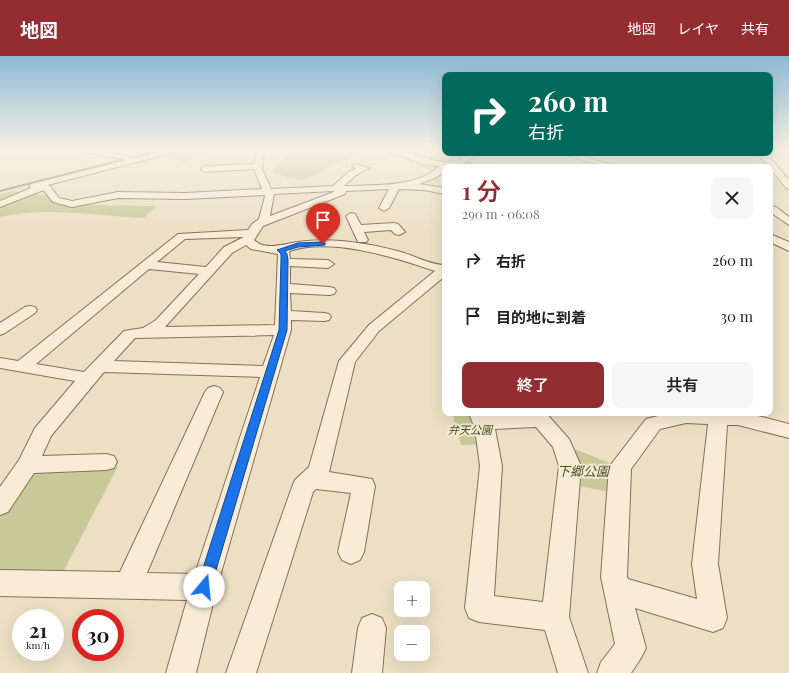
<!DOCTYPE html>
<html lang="ja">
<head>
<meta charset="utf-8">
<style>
  :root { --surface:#fff; --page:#f6f6f6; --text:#222; --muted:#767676; --accent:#932d32 }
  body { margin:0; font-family:"Playfair Display","Noto Sans JP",serif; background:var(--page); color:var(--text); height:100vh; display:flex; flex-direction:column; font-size:15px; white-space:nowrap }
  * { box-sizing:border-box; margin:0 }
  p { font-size:13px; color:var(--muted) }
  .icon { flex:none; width:22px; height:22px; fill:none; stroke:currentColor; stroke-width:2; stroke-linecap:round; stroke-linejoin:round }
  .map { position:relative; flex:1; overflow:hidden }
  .sheet { position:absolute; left:442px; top:108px; width:331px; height:252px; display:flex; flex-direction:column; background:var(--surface); border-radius:8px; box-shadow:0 4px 16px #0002 }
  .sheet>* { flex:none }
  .guide { position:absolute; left:442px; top:16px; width:331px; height:84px; border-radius:8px; box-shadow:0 4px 16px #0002; background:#00695c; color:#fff; overflow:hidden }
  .controls { position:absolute; left:394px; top:525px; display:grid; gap:8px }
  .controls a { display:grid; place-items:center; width:36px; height:36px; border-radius:8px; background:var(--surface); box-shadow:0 4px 16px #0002; font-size:20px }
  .speed { position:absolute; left:12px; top:553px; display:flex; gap:8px; font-size:20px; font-weight:700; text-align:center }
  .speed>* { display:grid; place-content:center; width:52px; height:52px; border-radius:50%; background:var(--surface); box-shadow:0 4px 16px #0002; line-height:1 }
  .speed small { font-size:10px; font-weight:400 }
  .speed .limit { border:6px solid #d22; background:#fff; color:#111 }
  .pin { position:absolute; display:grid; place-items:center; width:34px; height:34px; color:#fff; margin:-41px -17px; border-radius:50% 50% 50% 0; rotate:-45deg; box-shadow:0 0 4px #0007 }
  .pin .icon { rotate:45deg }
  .me { position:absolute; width:44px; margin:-22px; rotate:17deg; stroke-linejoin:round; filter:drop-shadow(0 0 3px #0008) }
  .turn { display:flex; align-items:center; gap:14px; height:84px; padding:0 20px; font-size:18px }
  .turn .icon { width:52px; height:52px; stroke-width:2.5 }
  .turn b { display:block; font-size:28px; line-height:34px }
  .round { display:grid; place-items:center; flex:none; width:42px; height:42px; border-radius:8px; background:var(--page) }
  .summary { display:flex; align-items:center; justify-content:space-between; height:68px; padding:0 20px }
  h1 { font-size:24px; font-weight:600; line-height:30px; color:var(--accent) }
  .action { display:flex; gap:8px; margin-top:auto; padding:8px 20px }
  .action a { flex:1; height:46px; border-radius:8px; background:var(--accent); color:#fff; font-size:16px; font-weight:600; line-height:46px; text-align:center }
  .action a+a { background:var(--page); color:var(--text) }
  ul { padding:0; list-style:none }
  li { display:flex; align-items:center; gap:12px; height:56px; padding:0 20px }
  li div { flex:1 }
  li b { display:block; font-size:15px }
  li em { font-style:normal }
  header { display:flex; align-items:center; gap:24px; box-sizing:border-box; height:56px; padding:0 20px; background:var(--accent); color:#fff }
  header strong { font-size:19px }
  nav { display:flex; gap:22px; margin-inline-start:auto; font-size:14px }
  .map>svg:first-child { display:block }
</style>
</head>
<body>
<header>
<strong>地図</strong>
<nav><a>地図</a><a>レイヤ</a><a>共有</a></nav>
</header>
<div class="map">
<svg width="789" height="617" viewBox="0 0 789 617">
  <rect width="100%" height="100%" fill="#ecdfc4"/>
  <g fill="#e2d8b2">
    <polygon points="392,93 445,93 445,97 757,97 768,111 484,111 489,107 434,97 411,100"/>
    <polygon points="770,93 789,93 789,106 775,104 768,97 770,97"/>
    <polygon points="770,114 788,137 770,136"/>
  </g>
  <g fill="#c7ca98">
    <polygon points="183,93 213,94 185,106 158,99"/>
    <polygon points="292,93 374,93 340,106 305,124 288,122 272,115"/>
    <polygon points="444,96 445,97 506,111 445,111 445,123 416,106"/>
    <path d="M12 135 51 140 86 149 156 150 144 162C97 160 45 150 0 161V138Z"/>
    <polygon points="452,357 479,357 487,388 461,389"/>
    <polygon points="562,388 620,411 619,438 568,428"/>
    <polygon points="28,409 118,410 57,528 0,527 0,446"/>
  </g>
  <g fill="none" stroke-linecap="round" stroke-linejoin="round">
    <polyline stroke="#6d8e84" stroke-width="2" points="0,135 164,93"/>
    <defs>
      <g id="minor">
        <path d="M79 93H91L136 102 176 93H187L48 129 50 130 59 142 72 145 118 136 185 137 262 133 254 113 205 116 201 113 205 110 254 108 257 93H264L262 113 271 133 333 130 350 115 356 113 352 110 356 108 369 112 356 119 344 130C370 129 408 131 430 117 434 115 436 112 440 110L423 108 387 95V93C408 93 427 107 450 106 460 106 468 97 482 97L462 107 475 109 476 111H445V114L437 121 419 128 445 132V138L424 134 399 133 389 152 384 155 379 152 389 133 346 135 345 138 263 170 254 184C265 195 284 188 298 186 332 181 368 187 401 196 415 200 431 209 445 209V220L379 275 355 306 329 416 372 423 375 430 364 496 360 504 351 508 342 504 338 496 351 437 316 433 313 436 256 617H226L292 431 295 424 309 411 339 305 369 269 435 215C394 201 331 181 289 195L290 203 328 204 334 208 328 212 290 210V228L329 231 334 232 336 235 334 238 329 239 290 237 291 255 324 257 329 258 331 261 329 264 324 265 291 264V274L217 531 196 617H166L187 544 0 540V514L120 516 205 336 208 332 214 330 220 332 223 336 147 517 195 518 260 321 104 316 51 380 42 400 106 398 114 400 117 406 114 412 106 414 34 417 8 456 0 459V431L19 404 35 372 75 325 0 312V302L18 305 178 178 248 174 252 168 259 163 265 140V139L185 143 118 142 72 151 53 146 44 135H41L0 151V145L31 132 29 130 31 128 127 104 82 95ZM334 135V136L270 160 274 138ZM244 181 224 191 206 211 157 206 185 183ZM246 189 251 193 278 198 275 269 165 271 232 197ZM149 213 199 218 156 264 143 272 124 275 84 316 36 308ZM274 279 263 310 114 305 135 282Z"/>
        <polygon points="560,97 573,97 618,111 605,111"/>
        <polygon points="758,97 766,97 789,124 789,133 786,132"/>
        <polygon points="770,150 776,151 789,161 789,169 770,156"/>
        <polygon points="351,157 355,158 361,169 394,167 398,168 405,176 399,179 395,178 391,174 364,176 368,184 366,186 358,186 346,160"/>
        <polygon points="770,178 789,186 789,195 770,186"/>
        <polygon points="30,250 35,251 37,254 35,257 5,277 0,279 0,267 25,251"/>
        <path d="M469 357H489L490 360 546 357 569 383 581 410 569 561 588 617H558L545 574 479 566 469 562 465 552 480 410 475 373ZM536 371 553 391 559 410 543 546 494 540 502 410 495 373Z"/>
        <path d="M670 357H746L789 368V382L738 369H727L718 508 727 562 723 572 713 576 635 552 646 592 641 602 631 617H597L601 606 615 588 601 521 609 411 646 363ZM686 367 708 368 692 508 697 543 628 523 627 521 631 413 660 373Z"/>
        <polygon points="372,558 382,562 386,572 382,617 352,617 358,572 362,562"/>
      </g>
    </defs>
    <use href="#minor" stroke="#86705b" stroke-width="2"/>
    <use href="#minor" fill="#f8ecd7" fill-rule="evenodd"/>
  </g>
  <linearGradient id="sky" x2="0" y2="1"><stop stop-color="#8db9d4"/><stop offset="0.52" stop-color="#f6f1e4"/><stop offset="1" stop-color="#f6f1e4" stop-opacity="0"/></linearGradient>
  <rect width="789" height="179" fill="url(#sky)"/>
  <polygon fill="#1a73e8" stroke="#114b97" points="323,186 325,187 325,189 298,191 285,195 287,198 288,204 287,274 211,531 209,536 204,538 199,536 197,531 279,274 281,204 281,198 277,194 298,187"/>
  <g text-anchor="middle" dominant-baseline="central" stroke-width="4" stroke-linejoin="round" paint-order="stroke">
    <g font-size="11" font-style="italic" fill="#495326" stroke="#f4e9d3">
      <text x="470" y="373">弁天公園</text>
    </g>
    <g font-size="13" font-style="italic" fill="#495326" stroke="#f4e9d3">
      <text x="583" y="414">下郷公園</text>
    </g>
  </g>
</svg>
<div class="controls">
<a>+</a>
<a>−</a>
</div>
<div class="speed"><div>21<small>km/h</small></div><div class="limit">30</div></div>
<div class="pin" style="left:323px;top:188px;background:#d93025"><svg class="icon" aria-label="arrive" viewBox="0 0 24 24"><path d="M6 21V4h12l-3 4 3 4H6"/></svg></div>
<svg class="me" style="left:204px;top:531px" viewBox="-20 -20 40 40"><circle r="19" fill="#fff"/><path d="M0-13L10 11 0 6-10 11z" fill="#1a73e8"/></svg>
<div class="guide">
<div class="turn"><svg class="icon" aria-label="right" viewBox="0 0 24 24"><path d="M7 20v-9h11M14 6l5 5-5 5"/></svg><div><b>260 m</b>右折</div></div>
</div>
<section class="sheet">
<div class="summary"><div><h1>1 分</h1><p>290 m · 06:08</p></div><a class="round"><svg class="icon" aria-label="close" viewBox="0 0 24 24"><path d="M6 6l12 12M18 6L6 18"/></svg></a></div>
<ul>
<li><svg class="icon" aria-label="right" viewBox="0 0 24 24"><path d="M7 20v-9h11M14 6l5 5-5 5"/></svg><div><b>右折</b></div><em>260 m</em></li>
<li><svg class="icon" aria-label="arrive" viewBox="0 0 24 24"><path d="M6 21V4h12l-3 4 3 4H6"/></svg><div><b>目的地に到着</b></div><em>30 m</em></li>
</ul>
<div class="action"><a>終了</a><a>共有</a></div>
</section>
</div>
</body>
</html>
